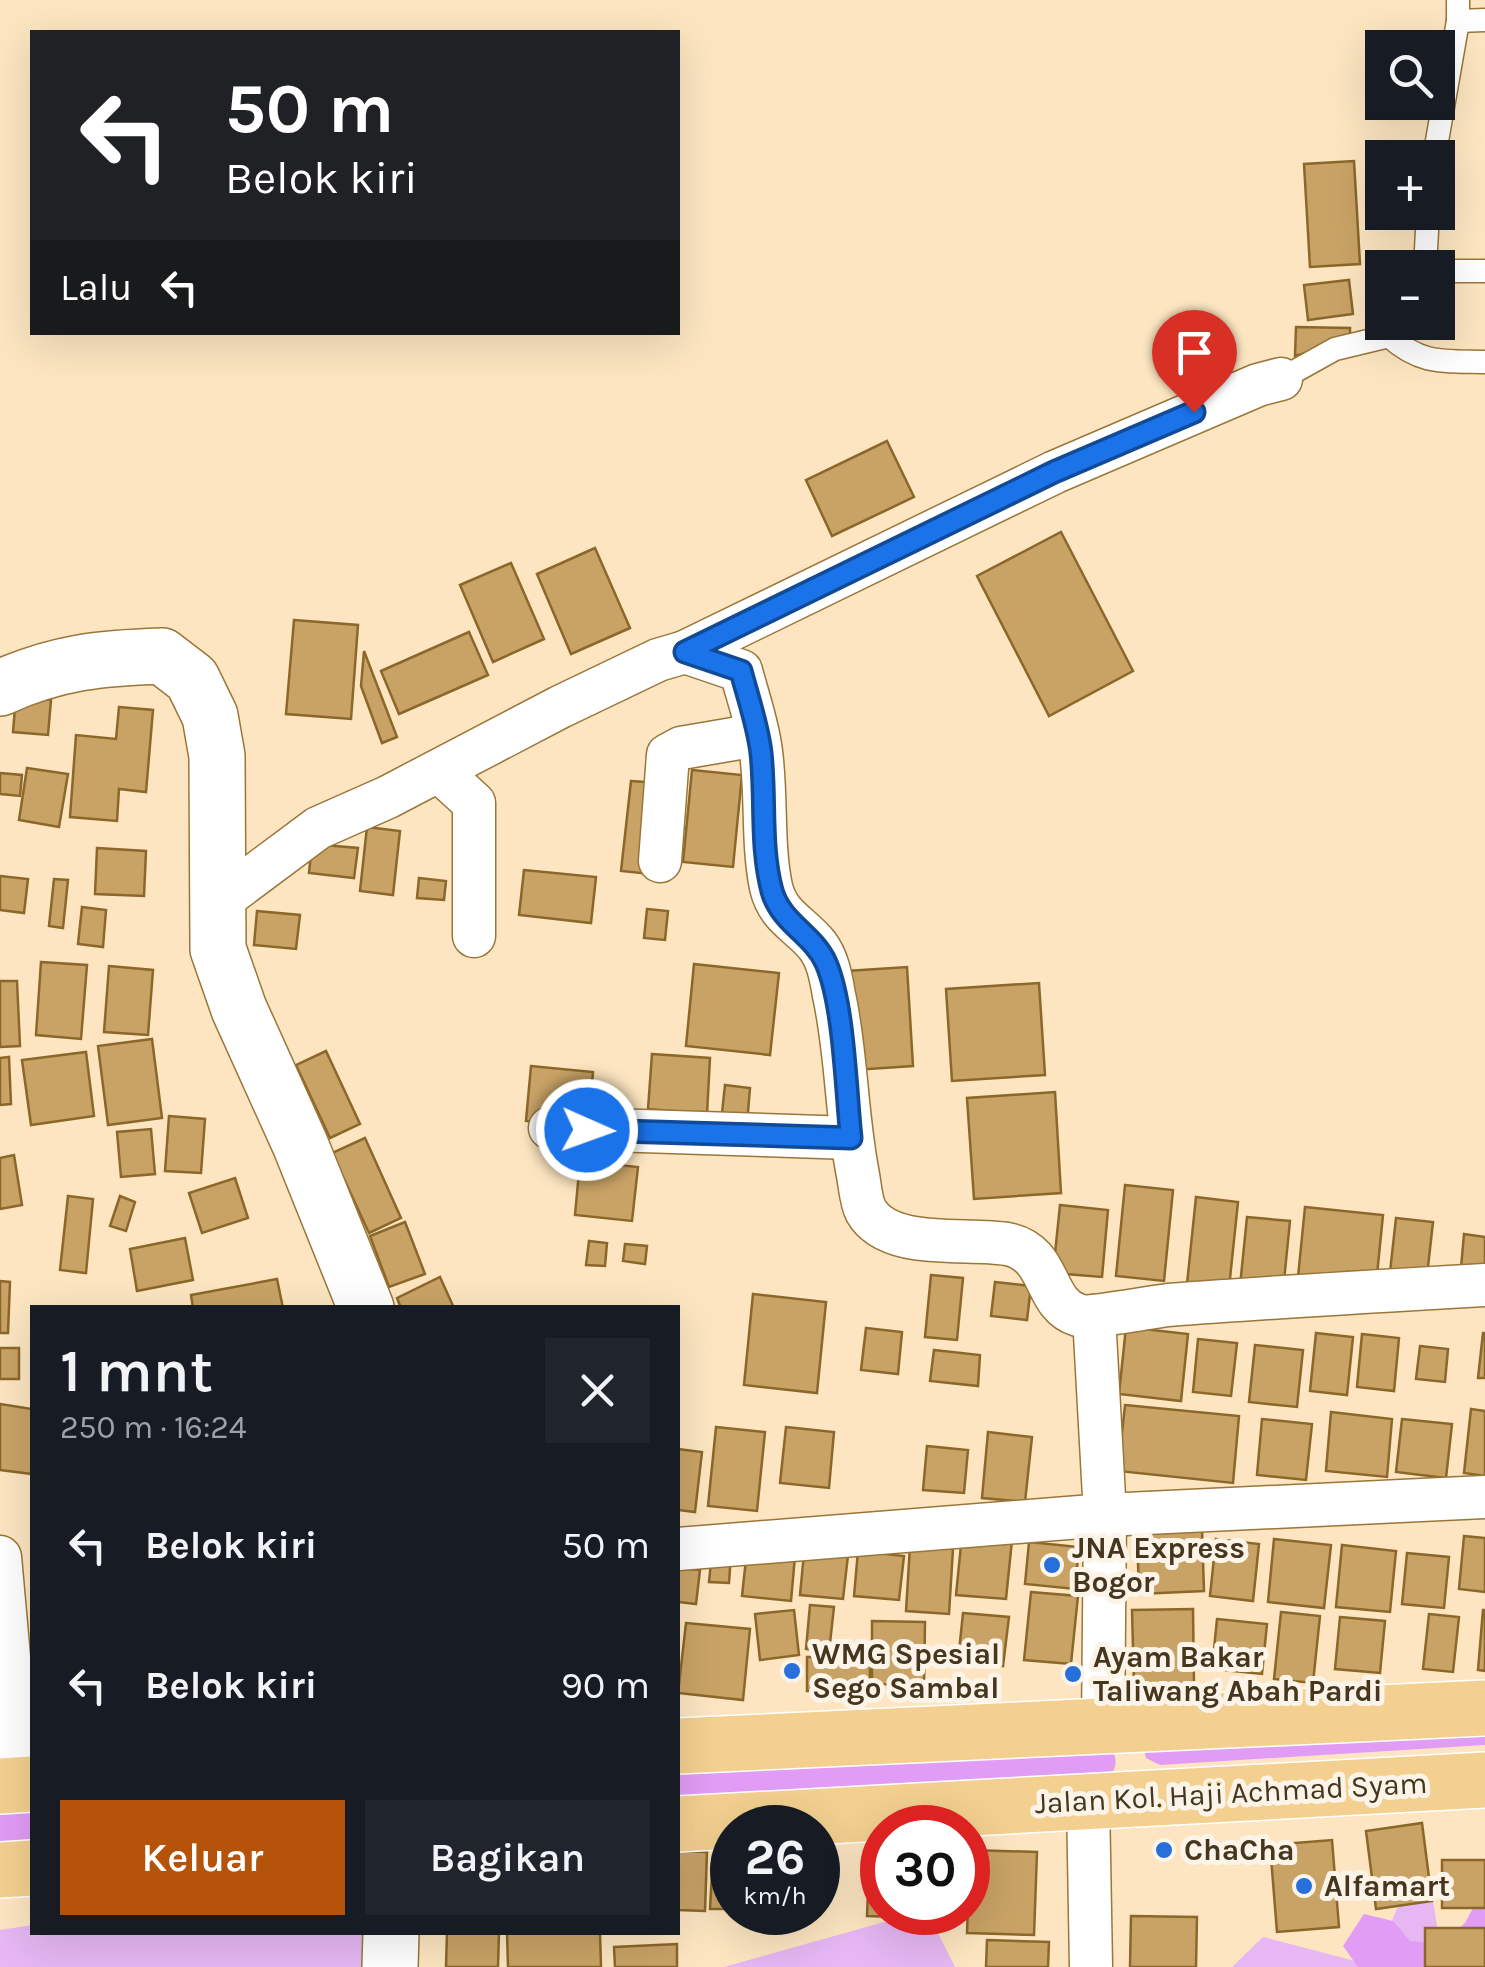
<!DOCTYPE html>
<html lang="id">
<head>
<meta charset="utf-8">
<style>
  :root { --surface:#171b24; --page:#20242c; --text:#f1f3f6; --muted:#9ea1a6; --accent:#b45309 }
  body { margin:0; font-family:Karla,sans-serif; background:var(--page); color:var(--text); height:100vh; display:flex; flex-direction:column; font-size:38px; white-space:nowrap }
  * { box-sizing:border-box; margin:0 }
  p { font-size:32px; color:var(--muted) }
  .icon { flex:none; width:55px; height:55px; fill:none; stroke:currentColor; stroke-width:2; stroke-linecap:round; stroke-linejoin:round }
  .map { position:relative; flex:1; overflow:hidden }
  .drawer { position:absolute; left:30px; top:1305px; width:650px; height:630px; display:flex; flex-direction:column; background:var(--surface); border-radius:0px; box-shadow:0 10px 40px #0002 }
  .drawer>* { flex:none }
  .hud { position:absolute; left:30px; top:30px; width:650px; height:305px; border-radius:0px; box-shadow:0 10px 40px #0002; background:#202124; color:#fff; overflow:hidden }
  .buttons { position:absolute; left:1365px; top:30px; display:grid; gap:20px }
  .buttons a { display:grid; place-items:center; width:90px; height:90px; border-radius:0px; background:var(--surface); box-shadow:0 10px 40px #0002; font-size:50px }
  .speed { position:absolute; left:710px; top:1805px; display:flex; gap:20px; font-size:50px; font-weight:700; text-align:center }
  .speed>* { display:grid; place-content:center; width:130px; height:130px; border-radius:50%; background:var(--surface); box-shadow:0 10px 40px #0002; line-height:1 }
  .speed small { font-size:25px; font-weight:400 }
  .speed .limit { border:15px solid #d22; background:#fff; color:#111 }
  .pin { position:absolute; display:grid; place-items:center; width:85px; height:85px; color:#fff; margin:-102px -42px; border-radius:50% 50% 50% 0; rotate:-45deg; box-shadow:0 0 10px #0007 }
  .pin .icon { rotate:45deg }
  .me { position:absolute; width:110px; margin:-55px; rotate:92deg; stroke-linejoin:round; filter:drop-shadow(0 0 8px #0008) }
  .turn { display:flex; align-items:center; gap:35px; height:210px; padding:0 30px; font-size:45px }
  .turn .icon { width:130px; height:130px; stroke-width:2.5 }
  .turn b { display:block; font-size:70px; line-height:85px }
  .then { display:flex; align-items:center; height:95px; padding:0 30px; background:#0003; gap:20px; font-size:38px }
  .round { display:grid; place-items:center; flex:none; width:105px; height:105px; border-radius:0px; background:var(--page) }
  .summary { display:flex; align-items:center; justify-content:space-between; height:170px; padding:0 30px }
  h1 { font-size:60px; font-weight:600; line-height:75px }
  .action { display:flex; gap:20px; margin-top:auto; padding:20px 30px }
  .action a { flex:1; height:115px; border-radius:0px; background:var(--accent); color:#fff; font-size:40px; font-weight:600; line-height:115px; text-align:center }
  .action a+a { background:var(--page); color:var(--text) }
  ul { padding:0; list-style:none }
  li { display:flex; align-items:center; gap:30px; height:140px; padding:0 30px }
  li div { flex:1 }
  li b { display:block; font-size:38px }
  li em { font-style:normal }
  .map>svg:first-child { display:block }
</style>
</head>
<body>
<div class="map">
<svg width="1485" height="1967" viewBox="0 0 1485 1967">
  <rect width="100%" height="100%" fill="#fce5c0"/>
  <g fill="#e6b7f3">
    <polygon points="1433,1901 1438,1932 1416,1967 1232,1967 1263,1937 1355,1961 1360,1920 1392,1921 1399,1903"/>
    <polygon points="920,1912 928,1913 955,1967 724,1967"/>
    <polygon points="32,1925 32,1932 370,1933 374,1967 0,1967 0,1930"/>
  </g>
  <g fill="#e19cf5">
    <polygon points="1485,1718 1485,1745 1160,1765 1146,1758 1143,1747"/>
    <path d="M1109 1745C1117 1756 1119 1767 1108 1777L678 1805V1772Z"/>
    <polygon points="32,1802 32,1850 0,1852 0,1804"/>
    <polygon points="1485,1886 1485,1967 1358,1967 1343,1946 1364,1914 1393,1921 1410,1941 1441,1944 1465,1923"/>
  </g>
  <g fill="#c9a366" stroke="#8b6729" stroke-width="2.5">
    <polygon points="1354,161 1360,264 1310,267 1304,164"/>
    <polygon points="1349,280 1353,314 1308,320 1304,285"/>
    <polygon points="1296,327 1350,328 1350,341 1295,356"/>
    <polygon points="887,441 914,497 832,536 806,480"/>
    <polygon points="1061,532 1133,671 1049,716 977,576"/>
    <polygon points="595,548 630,628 571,654 537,574"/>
    <polygon points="511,563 544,639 493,662 460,585"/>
    <polygon points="294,620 358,625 351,719 286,714"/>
    <polygon points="469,632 488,675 399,714 381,671"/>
    <polygon points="364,651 397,737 382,743 361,686"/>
    <polygon points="16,696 51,700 48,735 13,732"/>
    <polygon points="119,707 153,710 146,792 119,789 117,821 70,817 76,735 116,739"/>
    <polygon points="27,768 68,774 59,827 19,820"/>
    <polygon points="692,770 742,775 733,867 683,862"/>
    <polygon points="0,773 22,775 20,796 0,794"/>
    <polygon points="631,781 659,783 650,874 621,871"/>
    <polygon points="367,827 400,831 393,895 360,891"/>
    <polygon points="312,844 358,848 354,878 309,873"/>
    <polygon points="97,848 146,851 144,896 95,894"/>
    <polygon points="524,870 596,877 591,923 519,915"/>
    <polygon points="0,876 28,879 24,913 0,910"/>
    <polygon points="419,878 446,881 444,900 417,898"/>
    <polygon points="54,879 68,880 63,928 49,926"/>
    <polygon points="82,907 106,910 103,947 78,944"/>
    <polygon points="647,909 668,911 665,940 644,938"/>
    <polygon points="257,911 300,915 296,949 254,945"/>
    <polygon points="41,962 87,965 81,1039 36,1035"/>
    <polygon points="694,964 779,973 770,1055 686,1046"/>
    <polygon points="109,966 153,970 148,1035 104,1032"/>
    <polygon points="907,967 913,1066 854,1070 847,971"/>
    <polygon points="0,981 17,981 20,1046 0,1047"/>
    <polygon points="1039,983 1045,1075 952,1081 946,989"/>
    <polygon points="152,1039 162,1118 108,1125 98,1046"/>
    <polygon points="326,1051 360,1124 330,1138 296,1065"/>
    <polygon points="86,1052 94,1116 31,1125 22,1060"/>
    <polygon points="652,1054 710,1058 707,1114 648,1109"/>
    <polygon points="9,1057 11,1104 0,1105 0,1058"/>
    <polygon points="531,1066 593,1072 588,1128 526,1121"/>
    <polygon points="725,1085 750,1088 747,1124 721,1122"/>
    <polygon points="1055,1092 1061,1193 974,1199 967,1098"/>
    <polygon points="169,1116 205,1119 201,1173 165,1171"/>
    <polygon points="151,1129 155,1174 121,1177 117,1132"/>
    <polygon points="365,1138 401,1218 369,1233 332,1153"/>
    <polygon points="14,1155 22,1205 0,1209 0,1158"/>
    <polygon points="580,1161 638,1167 632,1221 575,1215"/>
    <polygon points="235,1178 248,1218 202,1233 189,1193"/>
    <polygon points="1125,1185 1173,1190 1164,1281 1116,1276"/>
    <polygon points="68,1196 93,1199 86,1273 60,1270"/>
    <polygon points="120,1196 135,1202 126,1231 110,1226"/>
    <polygon points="1196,1197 1238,1202 1229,1288 1187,1284"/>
    <polygon points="1060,1205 1108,1210 1102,1277 1053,1273"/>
    <polygon points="1305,1207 1383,1215 1376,1285 1298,1277"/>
    <polygon points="1247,1217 1290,1221 1283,1291 1240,1286"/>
    <polygon points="1396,1218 1433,1222 1426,1285 1389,1281"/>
    <polygon points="405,1222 425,1274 389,1287 370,1236"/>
    <polygon points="1464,1234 1485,1237 1485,1270 1461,1268"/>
    <polygon points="185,1238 193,1280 137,1291 130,1249"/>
    <polygon points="589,1241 607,1243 605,1266 586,1265"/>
    <polygon points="625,1244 647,1246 645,1264 623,1261"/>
    <polygon points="931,1275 963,1278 957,1340 925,1337"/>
    <polygon points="440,1277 454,1308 401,1308 397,1298"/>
    <polygon points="277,1279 283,1308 193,1308 191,1295"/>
    <polygon points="0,1281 10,1282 8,1333 0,1333"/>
    <polygon points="995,1282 1031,1286 1027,1320 991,1316"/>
    <polygon points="753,1294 826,1302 817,1393 744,1385"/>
    <polygon points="1126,1327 1188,1334 1181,1401 1119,1394"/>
    <polygon points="866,1328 902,1332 898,1374 861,1370"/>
    <polygon points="1316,1333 1353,1337 1347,1395 1310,1391"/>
    <polygon points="1483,1333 1485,1333 1485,1378 1478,1378"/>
    <polygon points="1362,1334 1399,1338 1394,1391 1357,1387"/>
    <polygon points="1198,1339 1237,1343 1231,1396 1193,1392"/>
    <polygon points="1255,1345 1303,1350 1297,1407 1249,1402"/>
    <polygon points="1420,1346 1448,1349 1445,1382 1416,1379"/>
    <rect x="0" y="1348" width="19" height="31"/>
    <polygon points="934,1350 980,1355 978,1386 930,1381"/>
    <polygon points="0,1404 32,1409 32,1474 0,1470"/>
    <polygon points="1125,1405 1239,1416 1233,1483 1118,1471"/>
    <polygon points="1471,1409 1485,1411 1485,1476 1464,1473"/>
    <polygon points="1331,1412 1392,1419 1387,1477 1326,1471"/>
    <polygon points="1262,1419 1312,1424 1306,1480 1257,1475"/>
    <polygon points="1402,1419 1452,1424 1446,1478 1396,1472"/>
    <polygon points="716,1427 765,1432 757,1511 708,1506"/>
    <polygon points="786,1427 834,1432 829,1488 780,1483"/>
    <polygon points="988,1432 1032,1437 1025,1502 982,1498"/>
    <polygon points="927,1446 968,1450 964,1493 923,1490"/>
    <polygon points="678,1449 702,1452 695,1512 678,1510"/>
    <polygon points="1202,1528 1204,1591 1139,1594 1137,1531"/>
    <polygon points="962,1535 1012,1540 1006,1599 956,1595"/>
    <polygon points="1464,1536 1485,1538 1485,1592 1459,1589"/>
    <polygon points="1216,1539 1259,1544 1253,1601 1210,1596"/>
    <polygon points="1274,1539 1331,1545 1324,1608 1268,1602"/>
    <polygon points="1029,1542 1079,1547 1075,1589 1025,1584"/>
    <polygon points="805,1543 849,1547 843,1599 800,1595"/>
    <polygon points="1342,1545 1396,1551 1390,1612 1336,1607"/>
    <polygon points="910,1546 953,1549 949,1614 906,1611"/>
    <polygon points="747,1550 795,1556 791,1601 742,1596"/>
    <polygon points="858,1551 904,1556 899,1600 854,1596"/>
    <polygon points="712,1552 731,1554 729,1583 709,1582"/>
    <polygon points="1407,1553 1449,1557 1444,1608 1402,1604"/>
    <polygon points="678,1568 700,1570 696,1604 678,1602"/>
    <polygon points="1031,1592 1078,1596 1071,1664 1024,1660"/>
    <polygon points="810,1605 834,1607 829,1652 806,1649"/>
    <polygon points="1193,1609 1194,1685 1134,1686 1132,1610"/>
    <polygon points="794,1610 799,1655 760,1660 755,1614"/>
    <polygon points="1483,1610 1485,1610 1485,1671 1478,1670"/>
    <polygon points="1281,1612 1320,1616 1313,1683 1274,1679"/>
    <polygon points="963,1613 1009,1617 1003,1666 958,1661"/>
    <polygon points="1429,1614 1459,1617 1453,1672 1423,1669"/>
    <polygon points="1340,1617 1385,1621 1380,1673 1335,1669"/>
    <polygon points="1217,1619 1267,1624 1262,1674 1212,1669"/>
    <polygon points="872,1621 925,1622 924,1685 872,1684"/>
    <polygon points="686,1623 750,1629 743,1700 678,1693"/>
    <rect x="807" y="1657" width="63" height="34"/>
    <polygon points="1422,1823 1432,1901 1376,1909 1366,1831"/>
    <polygon points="1332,1840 1339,1927 1277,1932 1270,1845"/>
    <polygon points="870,1843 882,1843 882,1912 929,1912 929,1918 867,1916"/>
    <polygon points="970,1850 1037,1852 1034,1935 967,1933"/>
    <polygon points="678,1851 707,1852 705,1911 678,1910"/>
    <polygon points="713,1855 732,1856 732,1909 710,1909"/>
    <rect x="1442" y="1860" width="43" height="48"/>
    <polygon points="1131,1916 1197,1917 1196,1967 1130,1967"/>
    <rect x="1425" y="1928" width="60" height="39"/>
    <polygon points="447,1932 499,1932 498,1967 446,1967"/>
    <polygon points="507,1932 600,1932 601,1967 508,1967"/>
    <polygon points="987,1940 1049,1942 1048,1967 986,1967"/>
    <polygon points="677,1944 677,1967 615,1967 614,1947"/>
  </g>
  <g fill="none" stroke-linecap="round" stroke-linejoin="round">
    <defs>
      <g id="service">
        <polyline points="1458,21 1485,20"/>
        <polyline points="1434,158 1458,21 1458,0"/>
        <polyline points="1425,268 1428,212"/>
        <polyline points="1438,271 1485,271"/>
        <path d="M1399 322 1389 336C1421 365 1444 361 1485 362"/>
        <polyline points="1281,379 1335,349 1389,336"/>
      </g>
      <g id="minor">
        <path d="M685 652 741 671C748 698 758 725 761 752 767 797 762 843 771 887 778 917 800 924 817 945 828 959 831 978 834 995 847 1054 846 1115 858 1175 860 1186 861 1202 866 1211 889 1251 966 1237 1007 1244 1053 1253 1042 1304 1078 1315 1089 1319 1152 1307 1168 1305 1274 1297 1379 1291 1485 1285"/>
        <polyline points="439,771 474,803 474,936"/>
        <polyline points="660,861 668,755 681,748 757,735"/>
        <polyline points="216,904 318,828 388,797 560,707 658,660 685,652 1055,472 1258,385 1281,379"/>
        <polyline points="550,1128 851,1138"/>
        <polyline points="1094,1316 1105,1515 1103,1728"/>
        <polyline points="678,1549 1105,1515 1485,1497"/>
        <polyline points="0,1557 13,1702 14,1785"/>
        <polyline points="1088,1800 1091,1967"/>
      </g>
      <g id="tertiary">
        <path d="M0 688C57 662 101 658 162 656L192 679 210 716 217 756 218 949 239 1009 300 1144 366 1308"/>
        <polyline points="390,1967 391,1932"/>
      </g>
      <g id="primary">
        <polyline points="678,1746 1485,1708"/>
        <polyline points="0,1786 32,1784"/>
        <polyline points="678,1824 1485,1780"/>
        <polyline points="0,1870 32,1868"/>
      </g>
    </defs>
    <use href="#service" stroke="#9a7639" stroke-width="25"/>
    <use href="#minor" stroke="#9a7639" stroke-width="45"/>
    <use href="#tertiary" stroke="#9a7639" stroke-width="58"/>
    <use href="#primary" stroke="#fff" stroke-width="58"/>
    <use href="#service" stroke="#fff" stroke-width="22"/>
    <use href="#minor" stroke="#fff" stroke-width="42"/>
    <use href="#tertiary" stroke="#fff" stroke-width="55"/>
    <use href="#primary" stroke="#f3d090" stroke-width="55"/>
  </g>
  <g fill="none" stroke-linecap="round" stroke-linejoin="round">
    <defs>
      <path id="route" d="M587 1130 851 1138C846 1091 844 1004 826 963 813 934 781 923 772 891 760 846 766 799 761 753 758 726 748 698 741 671L685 652 1054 472 1194 412"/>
    </defs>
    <use href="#route" stroke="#114b97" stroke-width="25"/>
    <use href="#route" stroke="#1a73e8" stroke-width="18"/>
  </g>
  <g fill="#2770dc" stroke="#fcf4e8" stroke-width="4">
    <circle cx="1052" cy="1565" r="10"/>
    <circle cx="792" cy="1671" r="10"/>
    <circle cx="1073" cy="1674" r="10"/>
    <circle cx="1164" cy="1850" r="10"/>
    <circle cx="1304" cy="1886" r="10"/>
  </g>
  <g text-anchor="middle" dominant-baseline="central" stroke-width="10" stroke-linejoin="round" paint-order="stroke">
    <g font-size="30" font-weight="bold" fill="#46361d" stroke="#fcf4e8" text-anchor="start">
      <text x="1072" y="1548">JNA Express<tspan x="1072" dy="34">Bogor</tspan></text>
      <text x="812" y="1654">WMG Spesial<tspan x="812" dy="34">Sego Sambal</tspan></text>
      <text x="1093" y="1657">Ayam Bakar<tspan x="1093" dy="34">Taliwang Abah Pardi</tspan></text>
      <text x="1184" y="1850">ChaCha</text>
      <text x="1324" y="1886">Alfamart</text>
    </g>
    <g font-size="30" fill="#46361d" stroke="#fcf4e8">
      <text transform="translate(1231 1793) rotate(-3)">Jalan Kol. Haji Achmad Syam</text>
    </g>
  </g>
</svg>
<div class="buttons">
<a><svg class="icon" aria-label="search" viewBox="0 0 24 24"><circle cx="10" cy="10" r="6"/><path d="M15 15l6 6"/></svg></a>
<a>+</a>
<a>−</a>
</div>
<div class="speed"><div>26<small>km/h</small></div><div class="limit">30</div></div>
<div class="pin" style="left:1194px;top:412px;background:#d93025"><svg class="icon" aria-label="arrive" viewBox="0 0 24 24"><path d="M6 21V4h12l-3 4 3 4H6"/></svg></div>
<svg class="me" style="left:587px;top:1130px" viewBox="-20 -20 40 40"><circle r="17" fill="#1a73e8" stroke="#fff" stroke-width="3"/><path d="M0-11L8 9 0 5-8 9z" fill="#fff"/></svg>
<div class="hud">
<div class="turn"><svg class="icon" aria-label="left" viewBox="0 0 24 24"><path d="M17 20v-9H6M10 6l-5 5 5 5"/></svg><div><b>50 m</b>Belok kiri</div></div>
<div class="then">Lalu<svg class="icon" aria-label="left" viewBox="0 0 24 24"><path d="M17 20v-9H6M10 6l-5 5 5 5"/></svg></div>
</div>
<section class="drawer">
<div class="summary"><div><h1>1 mnt</h1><p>250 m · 16:24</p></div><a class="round"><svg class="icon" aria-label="close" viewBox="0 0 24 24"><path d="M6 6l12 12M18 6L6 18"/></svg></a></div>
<ul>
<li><svg class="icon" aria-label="left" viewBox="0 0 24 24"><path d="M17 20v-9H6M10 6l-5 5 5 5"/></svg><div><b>Belok kiri</b></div><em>50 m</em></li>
<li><svg class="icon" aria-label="left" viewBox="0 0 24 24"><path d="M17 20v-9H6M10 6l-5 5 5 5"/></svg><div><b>Belok kiri</b></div><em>90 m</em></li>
</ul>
<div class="action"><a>Keluar</a><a>Bagikan</a></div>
</section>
</div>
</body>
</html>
